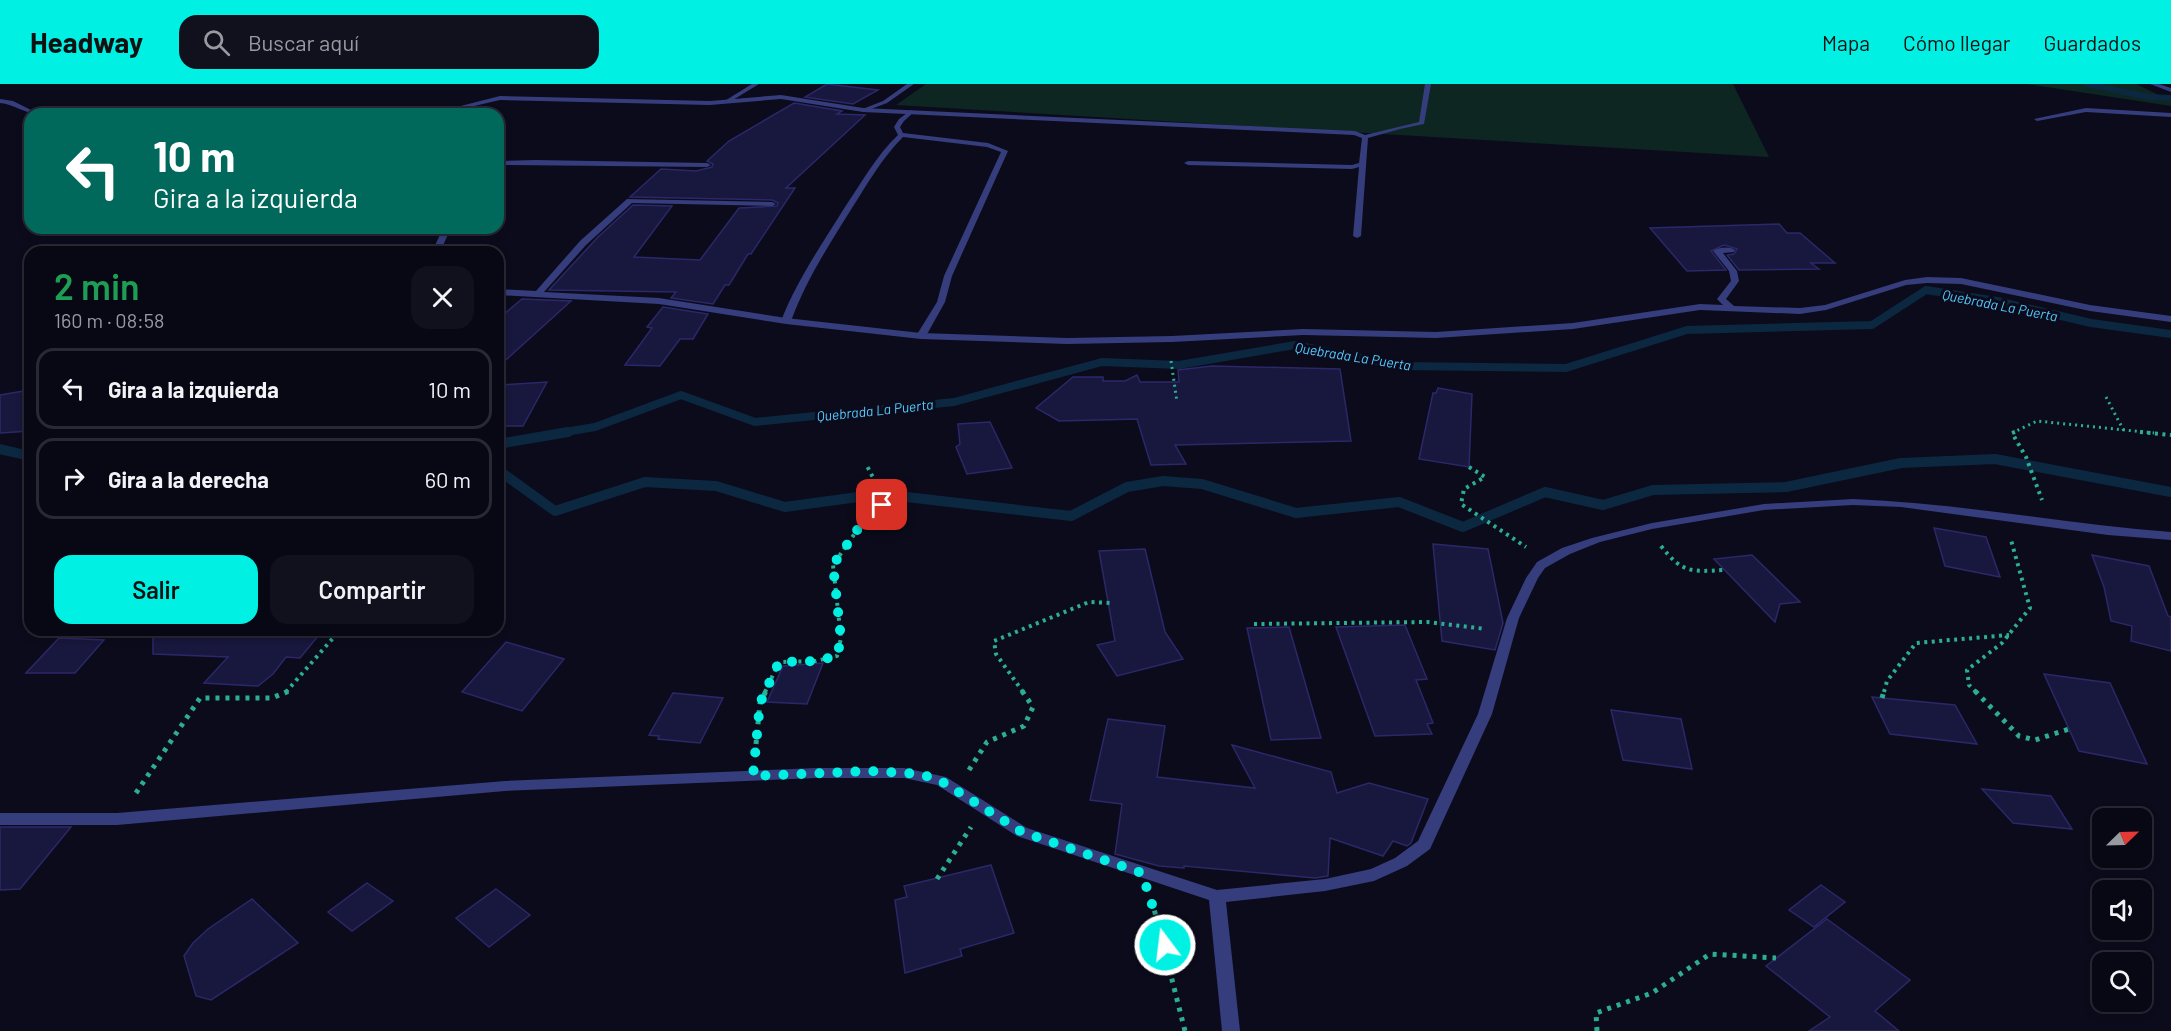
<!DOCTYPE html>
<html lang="es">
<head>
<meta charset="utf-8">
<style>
  :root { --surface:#080815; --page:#11111e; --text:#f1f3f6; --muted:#989aa0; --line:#292934; --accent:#00f1e4 }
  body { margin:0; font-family:Barlow,sans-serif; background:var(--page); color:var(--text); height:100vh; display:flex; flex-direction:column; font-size:22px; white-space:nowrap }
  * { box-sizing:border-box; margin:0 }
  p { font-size:20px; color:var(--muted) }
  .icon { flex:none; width:33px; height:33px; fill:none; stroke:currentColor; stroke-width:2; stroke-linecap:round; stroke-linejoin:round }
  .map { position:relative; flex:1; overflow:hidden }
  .sheet { position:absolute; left:24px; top:162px; width:480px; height:390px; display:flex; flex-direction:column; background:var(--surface); border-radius:18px; box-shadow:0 3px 9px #0003,0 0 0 2px var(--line) }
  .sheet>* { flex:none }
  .guide { position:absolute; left:24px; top:24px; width:480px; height:126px; border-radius:18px; box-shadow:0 3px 9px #0003,0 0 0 2px var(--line); background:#00695c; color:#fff; overflow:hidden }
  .needle { width:39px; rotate:67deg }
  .buttons { position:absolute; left:2092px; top:724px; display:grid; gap:12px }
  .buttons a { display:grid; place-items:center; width:60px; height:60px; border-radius:12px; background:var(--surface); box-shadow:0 3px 9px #0003,0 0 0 2px var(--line); font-size:30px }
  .pin { position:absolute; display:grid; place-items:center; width:51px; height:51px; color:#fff; margin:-26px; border-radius:12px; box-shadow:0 3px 9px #0006 }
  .me { position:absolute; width:66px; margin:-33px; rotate:345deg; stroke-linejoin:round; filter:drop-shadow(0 0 4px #0008) }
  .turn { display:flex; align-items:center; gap:21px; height:126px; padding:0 30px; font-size:27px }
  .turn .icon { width:78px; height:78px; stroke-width:2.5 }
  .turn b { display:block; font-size:42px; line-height:51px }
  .round { display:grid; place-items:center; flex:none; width:63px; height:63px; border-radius:18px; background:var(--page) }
  .headline { display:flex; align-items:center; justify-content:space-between; height:102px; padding:0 30px }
  h1 { font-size:36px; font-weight:600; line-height:45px; color:#1e9e55 }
  .action { display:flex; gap:12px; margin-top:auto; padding:12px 30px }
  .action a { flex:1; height:69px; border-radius:18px; background:var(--accent); color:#111; font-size:24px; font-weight:600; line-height:69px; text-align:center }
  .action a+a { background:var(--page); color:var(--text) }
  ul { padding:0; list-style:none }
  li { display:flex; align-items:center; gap:18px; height:81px; margin:0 12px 9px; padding:0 18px; border:3px solid var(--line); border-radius:18px }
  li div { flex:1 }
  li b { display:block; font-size:22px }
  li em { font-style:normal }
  header { display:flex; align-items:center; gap:36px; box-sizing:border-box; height:84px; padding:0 30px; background:var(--accent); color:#111 }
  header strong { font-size:28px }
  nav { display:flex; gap:33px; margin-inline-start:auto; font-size:21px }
  .search { width:420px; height:54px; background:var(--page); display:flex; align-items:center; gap:15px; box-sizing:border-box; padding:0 21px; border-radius:18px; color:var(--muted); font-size:22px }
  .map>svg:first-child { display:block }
</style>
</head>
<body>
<header>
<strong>Headway</strong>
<div class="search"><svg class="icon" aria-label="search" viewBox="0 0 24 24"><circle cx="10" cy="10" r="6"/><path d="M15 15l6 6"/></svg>Buscar aquí</div>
<nav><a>Mapa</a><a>Cómo llegar</a><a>Guardados</a></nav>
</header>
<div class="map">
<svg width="2171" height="947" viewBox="0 0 2171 947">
  <rect width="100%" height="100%" fill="#0b0b1c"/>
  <g fill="#0e2621">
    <polygon points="926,0 1733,0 1769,73 896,21"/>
    <polygon points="2027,0 2136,0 2171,17 2171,22"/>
  </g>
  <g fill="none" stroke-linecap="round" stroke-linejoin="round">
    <polyline stroke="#0b2840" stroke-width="6" points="2087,0 2149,13 2171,14"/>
    <polyline stroke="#0b2840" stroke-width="8" points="559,349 595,343 681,311 755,338 954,318 1102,278 1179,281 1295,261 1401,282 1566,284 1687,246 1872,241 1926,206 1997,217 2091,239 2171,250"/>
    <g stroke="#0b2840" stroke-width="10">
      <polyline points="498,360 568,348"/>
      <polyline points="0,365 30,372"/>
      <polyline points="498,386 555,427 645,398 716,402 785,423 880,410 1071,432 1127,403 1163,397 1202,400 1296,429 1399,418 1463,443 1545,408 1603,421 1653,406 1786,403 1901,379 1995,375 2171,408"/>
    </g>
  </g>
  <g fill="#18173d" stroke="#2b2869" stroke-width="1.5">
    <polygon points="827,0 878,6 853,20 805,13"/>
    <polygon points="794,19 842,27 837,30 865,31 786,104 795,104 751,170 748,170 729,201 725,201 713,220 671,214 676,208 549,206 598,153 633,121 672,122 634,173 700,176 739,124 777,122 778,119 772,116 630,113 661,85 696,87 712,83 713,80 707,77 729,57"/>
    <polygon points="1779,140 1787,149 1800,149 1835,179 1811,179 1819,185 1739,186 1727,171 1734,170 1737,165 1724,161 1711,167 1726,186 1687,187 1650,144"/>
    <polygon points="522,215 571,217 498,283 498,235"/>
    <polygon points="663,223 708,230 693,255 680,255 660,282 625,281 652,244 647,243"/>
    <polygon points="1212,282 1340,285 1351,357 1175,361 1186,380 1151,381 1137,335 1059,337 1036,324 1073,293 1103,293 1103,297 1125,297 1137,291 1140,298 1179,298 1178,286"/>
    <polygon points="547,298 523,342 498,342 498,301"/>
    <polygon points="1438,304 1472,310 1469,383 1419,375 1433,309 1436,309"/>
    <polygon points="30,306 30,347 0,349 0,311"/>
    <polygon points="990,338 1012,384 967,390 956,363 960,360 958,340"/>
    <polygon points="1934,444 1986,453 2000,493 1945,482"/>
    <polygon points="1433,460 1488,465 1503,539 1495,566 1442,557"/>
    <polygon points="1145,465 1165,548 1183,575 1117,592 1097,561 1115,557 1099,467"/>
    <polygon points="1752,471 1800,518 1780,520 1775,538 1714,475"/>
    <polygon points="2092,471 2149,482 2168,532 2171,533 2171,567 2131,557 2132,542 2111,537 2104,503"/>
    <polygon points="1405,541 1427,595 1416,596 1433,639 1427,640 1432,650 1375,652 1336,543"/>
    <polygon points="1289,543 1321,654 1271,656 1247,544"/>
    <polygon points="153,546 323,546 300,574 286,573 273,590 258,602 204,599 228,573 153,570"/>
    <polygon points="59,554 104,556 75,589 26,589"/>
    <polygon points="506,558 564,575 522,627 462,608"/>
    <polygon points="823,579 807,620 767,618 783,582"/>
    <polygon points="2044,590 2110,599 2147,680 2079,667"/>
    <polygon points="673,609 723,614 700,659 658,655 659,652 649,651"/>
    <polygon points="1872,613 1955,621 1977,660 1890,650"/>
    <polygon points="1611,626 1681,635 1692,685 1623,676"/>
    <polygon points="1108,635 1165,642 1157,693 1255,704 1232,661 1331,688 1337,709 1369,699 1428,715 1411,759 1407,762 1393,757 1383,772 1330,754 1328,792 1315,794 1184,782 1184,784 1159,782 1115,770 1122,720 1090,716"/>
    <polygon points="1982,705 2051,712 2072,745 2013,739"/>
    <polygon points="0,743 71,743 20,805 0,806"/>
    <polygon points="991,781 1014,849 960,865 962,872 905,889 895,816 907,813 904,802"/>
    <polygon points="367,799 393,817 352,847 328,828"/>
    <polygon points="1821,801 1845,818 1814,843 1789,826"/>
    <polygon points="496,805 530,831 489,863 456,834"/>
    <polygon points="252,815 298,859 211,916 196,912 184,872 193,859 208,845"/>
    <polygon points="1827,835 1910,896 1875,927 1899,947 1809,947 1830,933 1766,882"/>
  </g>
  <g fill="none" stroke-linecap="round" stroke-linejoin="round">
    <g stroke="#2bae92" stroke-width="3" stroke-dasharray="2 4" stroke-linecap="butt">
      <polyline points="400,168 414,167"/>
      <polyline points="1171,277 1177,318"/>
      <polyline points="2106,313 2124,347"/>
      <polyline points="2012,349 2037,337 2154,349"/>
    </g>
    <g stroke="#2bae92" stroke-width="4" stroke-dasharray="3 4.5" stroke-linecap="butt">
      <polyline points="2015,348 2012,349 2026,373 2042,416"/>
      <polyline points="2140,348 2171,351"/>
      <polyline points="1469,383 1485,393 1464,405 1461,420 1526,463"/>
      <path d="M1661 462C1682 489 1691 488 1724 486"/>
      <polyline points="1254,540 1427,538 1486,545"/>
      <polyline points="286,608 340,546"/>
      <polyline points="765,608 779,578 816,577 837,572 841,554 833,481 869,429 882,421 879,405 867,382"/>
      <polyline points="1023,608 996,570 994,557 1089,518 1110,519"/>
      <polyline points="1884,608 1887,597 1916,559 2009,551"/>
      <polyline points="1976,608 1969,601 1967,586 2002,559 2030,524 2011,456"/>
    </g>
    <g stroke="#2bae92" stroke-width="5" stroke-dasharray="4 6" stroke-linecap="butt">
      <polyline points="1975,607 2019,652 2035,656 2069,645"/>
      <polyline points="1882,614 1884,607"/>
      <polyline points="755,670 760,619 766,607"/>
      <polyline points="969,686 987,658 1024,642 1033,623 1022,607"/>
      <polyline points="136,709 200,614 272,614 289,607"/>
      <polyline points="937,795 971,743"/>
      <polyline points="1152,817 1185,947"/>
      <polyline points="1597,947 1596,929 1652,909 1710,870 1776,874"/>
    </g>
    <g fill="#353d7c" fill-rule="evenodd">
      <polygon points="752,0 759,0 728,19 723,18"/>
      <polygon points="907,0 914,0 887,19 863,28 860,26 883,17"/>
      <polygon points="2086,24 2171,29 2171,33 2086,28 2037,37 2034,35"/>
      <path d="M911 26 914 28 904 37 900 43 903 49 988 59 1008 67 952 192 945 218 926 252 921 255 916 252 937 218 944 192 1001 68 987 63 903 53C882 74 868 99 852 124 829 161 806 196 791 237L789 239H783L781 237C797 196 822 160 845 123 862 98 876 72 898 51L894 43 899 35Z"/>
    </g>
    <g fill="#353d7c" fill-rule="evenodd">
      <polygon points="1425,0 1431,0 1424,40 1400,45 1368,54 1361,152 1357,154 1353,152 1359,83 1352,85 1188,81 1184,79 1188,77 1352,81 1359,79 1362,54 1354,51 863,28 781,15 710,21 500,16 440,30 429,30 500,12 710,17 781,11 863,24 1355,47 1365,51 1419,38"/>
      <polygon points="2150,0 2159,0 2171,4 2171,8"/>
      <path d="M0 15 13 17 39 30C25 30 14 20 0 19Z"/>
      <polygon points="536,76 707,79 711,81 707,83 498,81 498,77"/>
      <path d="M627 115 772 118 776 120 772 122 632 119 586 161 544 208 659 214 786 234 921 249 1067 254 1172 252 1303 245 1436 248 1573 239 1700 220 1723 221 1717 215 1731 197 1729 187 1713 167C1718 163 1730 162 1735 166L1734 168 1723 169 1737 187 1739 197 1726 215 1734 222 1800 224 1825 221 1905 196 1927 193 1961 194 2090 221 2171 232V238L2090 227 1961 200 1927 199 1906 201 1826 226 1800 230 1700 226 1573 245 1436 254 1303 251 1172 258 1067 260 921 255 786 240 659 220 498 211V205L536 207 580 157Z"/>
      <polygon points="443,144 451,144 440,168 432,168"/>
      <path d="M1853 415C1959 419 2065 440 2171 448V456L2108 451 1901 423 1853 421 1764 426 1652 445 1600 458 1570 470 1545 484 1538 494 1519 534 1492 630 1430 765 1407 782 1374 797 1325 807 1226 818 1240 947H1222L1209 816 1017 752 937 701 904 694H816L505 707 117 741H0V729H117L505 697 816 684H904L946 693 1027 744 1217 806 1325 795 1371 785 1395 774 1418 757 1478 630 1507 534 1526 494 1537 478 1562 464 1592 454 1652 439 1764 420Z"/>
    </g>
  </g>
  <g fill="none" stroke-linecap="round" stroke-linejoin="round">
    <polyline stroke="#00f1e4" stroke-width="10" stroke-dasharray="0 18" points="882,421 869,429 833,481 841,555 837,572 816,577 779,578 760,619 753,692 870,687 920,690 941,697 1022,748 1142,789 1165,861"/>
  </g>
  <g text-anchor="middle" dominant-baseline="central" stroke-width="6" stroke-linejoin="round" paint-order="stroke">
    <g font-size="14" font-style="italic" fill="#54caff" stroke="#0b0b1c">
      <text transform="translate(2000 221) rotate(11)">Quebrada La Puerta</text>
      <text transform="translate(1353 272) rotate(9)">Quebrada La Puerta</text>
      <text transform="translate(875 326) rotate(-6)">Quebrada La Puerta</text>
    </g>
  </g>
</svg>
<div class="buttons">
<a><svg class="needle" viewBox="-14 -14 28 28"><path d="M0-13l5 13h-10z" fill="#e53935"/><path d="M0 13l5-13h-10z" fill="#989aa0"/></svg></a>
<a><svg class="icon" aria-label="sound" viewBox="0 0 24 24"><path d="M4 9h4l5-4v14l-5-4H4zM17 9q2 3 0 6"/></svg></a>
<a><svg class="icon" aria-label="search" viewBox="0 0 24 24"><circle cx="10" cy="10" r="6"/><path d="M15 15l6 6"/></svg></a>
</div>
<div class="pin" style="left:882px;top:421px;background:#d93025"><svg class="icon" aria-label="arrive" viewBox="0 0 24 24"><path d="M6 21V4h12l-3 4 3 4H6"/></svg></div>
<svg class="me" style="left:1165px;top:861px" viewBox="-20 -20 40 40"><circle r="17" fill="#00f1e4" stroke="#fff" stroke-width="3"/><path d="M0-11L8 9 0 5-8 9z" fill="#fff"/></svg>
<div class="guide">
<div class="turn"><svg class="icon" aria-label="left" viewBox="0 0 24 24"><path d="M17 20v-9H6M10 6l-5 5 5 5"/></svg><div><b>10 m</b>Gira a la izquierda</div></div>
</div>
<section class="sheet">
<div class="headline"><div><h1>2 min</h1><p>160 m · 08:58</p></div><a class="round"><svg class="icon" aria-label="close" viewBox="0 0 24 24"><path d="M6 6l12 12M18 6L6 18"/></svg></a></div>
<ul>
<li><svg class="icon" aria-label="left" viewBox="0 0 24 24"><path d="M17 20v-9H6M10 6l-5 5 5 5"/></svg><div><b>Gira a la izquierda</b></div><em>10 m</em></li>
<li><svg class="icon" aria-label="right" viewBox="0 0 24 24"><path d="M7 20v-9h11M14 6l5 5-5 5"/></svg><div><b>Gira a la derecha</b></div><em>60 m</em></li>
</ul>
<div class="action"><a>Salir</a><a>Compartir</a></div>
</section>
</div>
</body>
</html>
